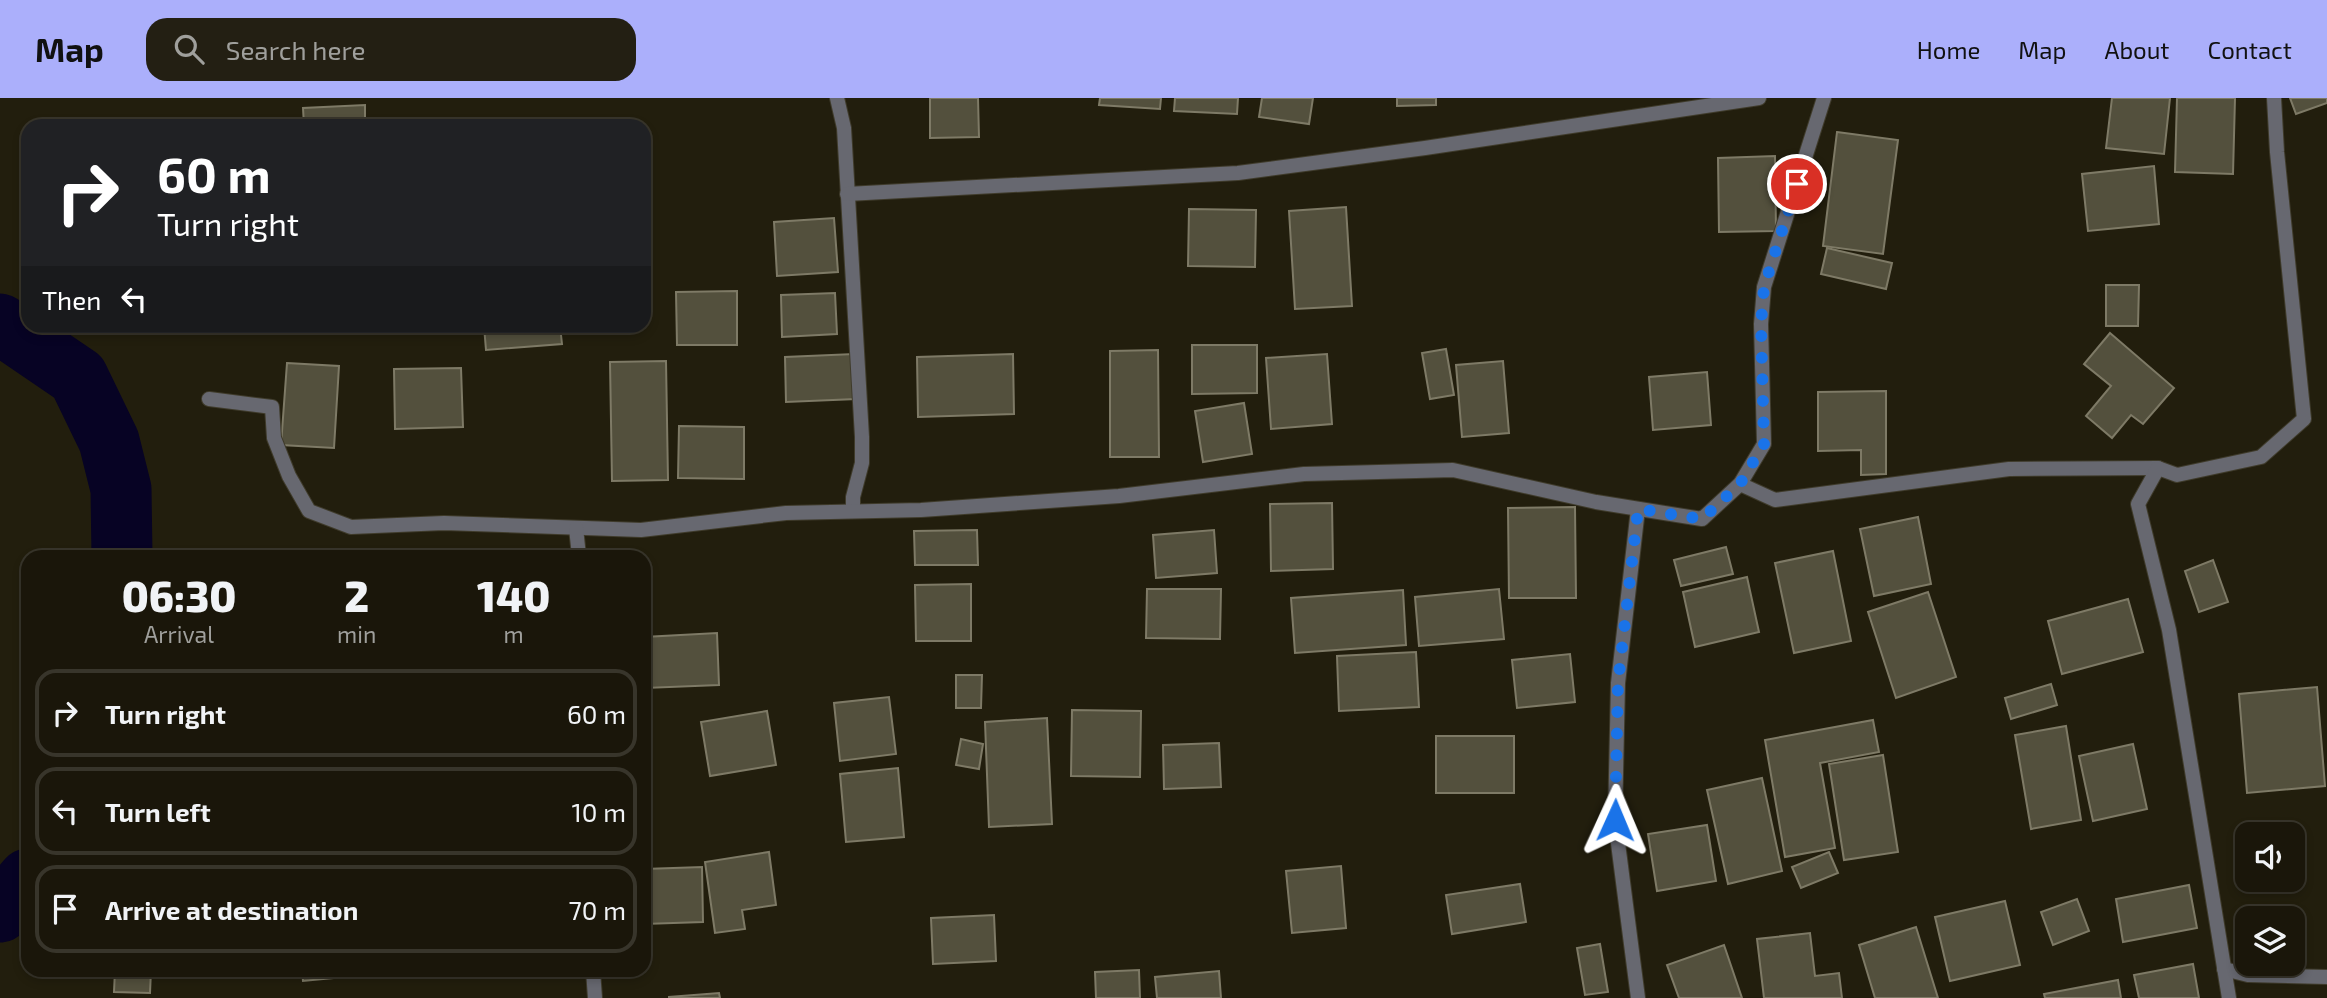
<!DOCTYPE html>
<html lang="en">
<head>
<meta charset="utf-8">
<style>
  :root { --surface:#1a160a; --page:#231f13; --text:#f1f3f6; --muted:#9f9f9c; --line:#38352b; --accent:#abaffb }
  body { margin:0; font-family:"Exo 2",sans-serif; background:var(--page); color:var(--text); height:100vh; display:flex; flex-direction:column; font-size:26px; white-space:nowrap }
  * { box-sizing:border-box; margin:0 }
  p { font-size:23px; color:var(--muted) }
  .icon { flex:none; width:38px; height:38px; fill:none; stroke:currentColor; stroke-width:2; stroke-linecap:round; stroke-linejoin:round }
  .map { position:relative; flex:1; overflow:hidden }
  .side { position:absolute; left:21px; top:452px; width:630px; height:427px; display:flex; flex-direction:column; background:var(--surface); border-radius:21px; box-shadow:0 4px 10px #0003,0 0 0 2px var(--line) }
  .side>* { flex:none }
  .top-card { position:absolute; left:21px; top:21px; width:630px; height:214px; border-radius:21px; box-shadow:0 4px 10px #0003,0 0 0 2px var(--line); background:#202124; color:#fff; overflow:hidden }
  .tools { position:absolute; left:2235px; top:724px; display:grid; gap:14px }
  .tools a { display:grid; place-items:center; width:70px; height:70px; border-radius:14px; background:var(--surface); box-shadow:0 4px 10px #0003,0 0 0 2px var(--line); font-size:35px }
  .pin { position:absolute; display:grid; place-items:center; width:60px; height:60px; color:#fff; margin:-30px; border:4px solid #fff; border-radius:50%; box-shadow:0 2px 7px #0007 }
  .me { position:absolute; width:77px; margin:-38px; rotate:1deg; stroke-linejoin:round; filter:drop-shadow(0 0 5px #0008) }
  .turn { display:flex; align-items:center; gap:24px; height:147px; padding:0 21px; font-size:32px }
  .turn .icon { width:91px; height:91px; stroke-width:2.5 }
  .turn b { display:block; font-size:49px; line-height:60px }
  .then { display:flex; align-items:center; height:66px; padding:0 21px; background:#0003; gap:14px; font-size:26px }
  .eta { display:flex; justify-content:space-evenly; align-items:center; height:119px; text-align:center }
  .eta b { font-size:42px; font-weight:800; line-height:49px }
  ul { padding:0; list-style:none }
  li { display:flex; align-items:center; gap:21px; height:88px; margin:0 14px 10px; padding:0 7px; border:4px solid var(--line); border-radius:21px }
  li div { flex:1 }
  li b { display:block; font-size:26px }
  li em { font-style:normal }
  header { display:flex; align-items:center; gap:42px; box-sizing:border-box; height:98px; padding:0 35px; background:var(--accent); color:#111 }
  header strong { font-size:33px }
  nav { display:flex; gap:38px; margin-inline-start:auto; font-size:24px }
  .search { width:490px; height:63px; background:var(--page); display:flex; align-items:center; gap:18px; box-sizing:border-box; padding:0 24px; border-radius:21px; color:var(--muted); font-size:26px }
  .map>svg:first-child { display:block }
</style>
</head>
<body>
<header>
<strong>Map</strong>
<div class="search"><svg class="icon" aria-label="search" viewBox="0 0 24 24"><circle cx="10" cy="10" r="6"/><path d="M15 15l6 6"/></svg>Search here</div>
<nav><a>Home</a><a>Map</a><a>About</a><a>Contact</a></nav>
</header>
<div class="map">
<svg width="2327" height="900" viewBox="0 0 2327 900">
  <rect width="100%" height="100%" fill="#221e0d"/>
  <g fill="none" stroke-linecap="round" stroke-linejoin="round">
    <g stroke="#070324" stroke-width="61">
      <polyline points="0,226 78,279 109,343 121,391 122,458"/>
      <polyline points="0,814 28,781"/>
    </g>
  </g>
  <g fill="#53503d" stroke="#7e7a66" stroke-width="2">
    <polygon points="930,0 978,0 979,39 930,40"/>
    <polygon points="1100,0 1161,0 1160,11 1099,7"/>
    <polygon points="1175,0 1238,0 1237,16 1174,13"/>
    <polygon points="1262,0 1313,0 1309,26 1259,19"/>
    <polygon points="1397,0 1436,0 1436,7 1397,8"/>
    <polygon points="2112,0 2170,0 2164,56 2106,50"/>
    <polygon points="2177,0 2235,0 2233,76 2175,74"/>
    <polygon points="2290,0 2327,0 2327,5 2296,16"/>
    <polygon points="365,7 365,28 304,28 303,10"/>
    <polygon points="1837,34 1898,42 1883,156 1823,148"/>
    <polygon points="1775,58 1776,133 1719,134 1718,60"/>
    <polygon points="2154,68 2159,126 2088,133 2082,76"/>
    <polygon points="1346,109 1352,208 1295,211 1289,113"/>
    <polygon points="1189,111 1256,112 1255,169 1188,168"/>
    <polygon points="834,120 838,174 777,178 774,124"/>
    <polygon points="1827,150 1892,165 1886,191 1821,176"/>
    <polygon points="2106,187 2139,187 2138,228 2106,228"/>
    <polygon points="737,193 737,247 677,247 676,194"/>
    <polygon points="835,195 837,236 782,239 781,197"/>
    <polygon points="484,228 560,228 562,246 486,252"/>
    <polygon points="2110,235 2174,290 2143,326 2131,317 2112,340 2086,318 2111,288 2084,266"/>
    <polygon points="1192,247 1257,247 1257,295 1192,296"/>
    <polygon points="1446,251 1454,297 1430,301 1422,255"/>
    <polygon points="1158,252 1159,359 1110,359 1110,253"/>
    <polygon points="854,256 856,301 786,304 785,259"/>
    <polygon points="1013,256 1014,316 918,319 917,259"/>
    <polygon points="1327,256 1332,326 1271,331 1266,260"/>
    <polygon points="666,263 668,382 612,383 610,264"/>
    <polygon points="1503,263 1509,335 1462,339 1456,267"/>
    <polygon points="287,265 339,268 334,350 281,347"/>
    <polygon points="461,270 463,329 395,331 394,271"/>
    <polygon points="1707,274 1711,327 1653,332 1649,279"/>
    <polygon points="1886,293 1886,376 1861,377 1861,352 1818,353 1818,294"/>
    <polygon points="1244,305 1252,356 1203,364 1195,313"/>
    <polygon points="679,328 744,329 744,381 678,380"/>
    <polygon points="1332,405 1333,471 1271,473 1270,406"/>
    <polygon points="1575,409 1576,500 1509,500 1508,410"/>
    <polygon points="1918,419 1931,486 1874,498 1860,431"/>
    <polygon points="977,432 978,467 915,467 914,433"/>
    <polygon points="1214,432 1217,475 1156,480 1153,437"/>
    <polygon points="1726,449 1733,476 1681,488 1674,462"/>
    <polygon points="1833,453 1851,543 1794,555 1775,465"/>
    <polygon points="2213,462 2228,504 2199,514 2185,473"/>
    <polygon points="1747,479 1759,534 1695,549 1683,494"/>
    <polygon points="971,486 971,543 916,543 915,487"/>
    <polygon points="1147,491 1221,491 1220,541 1146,540"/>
    <polygon points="1499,491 1504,541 1419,548 1415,499"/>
    <polygon points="1403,492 1406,547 1295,555 1291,500"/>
    <polygon points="1928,494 1956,579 1896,600 1868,514"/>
    <polygon points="2128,501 2143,554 2062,576 2048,523"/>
    <polygon points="717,535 719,587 645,590 644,539"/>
    <polygon points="1416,554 1419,609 1339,613 1337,558"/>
    <polygon points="1570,556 1575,604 1517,610 1512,562"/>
    <polygon points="956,577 982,577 981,610 956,610"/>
    <polygon points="2051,586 2057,607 2011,621 2005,600"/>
    <polygon points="2317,589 2325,688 2247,695 2239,596"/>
    <polygon points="889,599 896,656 840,663 834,605"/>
    <polygon points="1072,612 1141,613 1140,679 1071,678"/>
    <polygon points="767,613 776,667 710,678 701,624"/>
    <polygon points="1047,620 1052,726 989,729 985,624"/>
    <polygon points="1873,622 1879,654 1820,665 1835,750 1785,759 1765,642"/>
    <polygon points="2066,628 2081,722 2031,731 2015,637"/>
    <rect x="1436" y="638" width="78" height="57"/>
    <polygon points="961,641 983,646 979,671 956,667"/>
    <polygon points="1219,645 1221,689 1164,691 1163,647"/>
    <polygon points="2133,646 2147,711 2093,723 2079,658"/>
    <polygon points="1883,657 1898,754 1844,762 1829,666"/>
    <polygon points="898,670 904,739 846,744 840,676"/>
    <polygon points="1762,680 1782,773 1728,786 1707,692"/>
    <polygon points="1707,727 1716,783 1657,793 1648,736"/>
    <polygon points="769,754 776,807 742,812 745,831 715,835 705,764"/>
    <polygon points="1829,754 1838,775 1801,790 1792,769"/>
    <polygon points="1341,768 1346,830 1292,835 1286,773"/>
    <polygon points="702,769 703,824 644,826 644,771"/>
    <polygon points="1520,786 1526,824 1452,836 1446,797"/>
    <polygon points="2189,787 2197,830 2123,844 2116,801"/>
    <polygon points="2077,801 2089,833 2053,847 2041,814"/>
    <polygon points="2005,803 2020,867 1950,883 1935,819"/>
    <polygon points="994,817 996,863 933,866 931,820"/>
    <polygon points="1916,829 1938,900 1875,900 1859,847"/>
    <polygon points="1810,835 1815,878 1839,875 1842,900 1764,900 1757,841"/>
    <polygon points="1600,846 1608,894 1585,897 1577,850"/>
    <polygon points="1724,847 1742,900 1679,900 1667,867"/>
    <polygon points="2193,866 2199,900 2139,900 2134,877"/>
    <polygon points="115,872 151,872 150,895 114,894"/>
    <polygon points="302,872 353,872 354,878 303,883"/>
    <polygon points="1139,872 1140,900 1096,900 1095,874"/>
    <polygon points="1219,873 1221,900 1157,900 1155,879"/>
    <polygon points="2118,882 2121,900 2045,900 2044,896"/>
    <polygon points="719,895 720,900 669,900 669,899"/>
  </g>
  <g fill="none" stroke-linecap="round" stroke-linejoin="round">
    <defs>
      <g id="street">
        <polyline points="837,0 844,30 862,339 862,365 853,399 853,413"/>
        <polyline points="847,96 1238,75 1425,50 1759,0"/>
        <polyline points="209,301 272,309 274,340 289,378 309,413 351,429 444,425 641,432 786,415 921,412 1119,398 1304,376 1453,372 1596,404 1702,421 1740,386 1764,346 1761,226 1764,189 1824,0"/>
        <polyline points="1740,386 1775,402 2009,371 2158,370"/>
        <polyline points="1638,411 1618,585 1615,722 1638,900"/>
        <polyline points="576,430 579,458"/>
        <polyline points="2224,871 2248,877 2327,879"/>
        <polyline points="593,872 595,900"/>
        <polyline points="2229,900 2169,532 2138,406 2158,370 2177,377 2261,359 2304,321 2277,54 2274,0"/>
      </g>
    </defs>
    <use href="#street" stroke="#3f3b2b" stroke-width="16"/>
    <use href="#street" stroke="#676870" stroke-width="14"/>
  </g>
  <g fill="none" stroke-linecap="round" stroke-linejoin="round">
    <polyline stroke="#1a73e8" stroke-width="12" stroke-dasharray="0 21.6" points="1615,722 1618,585 1638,411 1702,421 1740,386 1764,346 1761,226 1764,189 1797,86"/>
  </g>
</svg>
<div class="tools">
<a><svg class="icon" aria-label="sound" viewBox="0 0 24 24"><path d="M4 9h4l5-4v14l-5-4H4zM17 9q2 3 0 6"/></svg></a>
<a><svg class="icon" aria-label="layers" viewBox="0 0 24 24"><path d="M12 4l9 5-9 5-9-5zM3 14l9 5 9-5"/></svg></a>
</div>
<div class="pin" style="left:1797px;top:86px;background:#d93025"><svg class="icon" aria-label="arrive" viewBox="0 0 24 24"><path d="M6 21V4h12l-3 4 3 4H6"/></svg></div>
<svg class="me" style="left:1615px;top:722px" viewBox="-20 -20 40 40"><path d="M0-17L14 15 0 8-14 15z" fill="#1a73e8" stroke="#fff" stroke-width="4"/></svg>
<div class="top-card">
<div class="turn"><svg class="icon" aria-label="right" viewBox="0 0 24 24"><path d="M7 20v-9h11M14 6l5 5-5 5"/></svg><div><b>60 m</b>Turn right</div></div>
<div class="then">Then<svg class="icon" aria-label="left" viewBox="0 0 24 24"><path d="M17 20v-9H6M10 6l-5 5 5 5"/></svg></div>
</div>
<section class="side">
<div class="eta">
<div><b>06:30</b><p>Arrival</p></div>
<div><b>2</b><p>min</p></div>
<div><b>140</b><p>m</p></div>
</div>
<ul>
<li><svg class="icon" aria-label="right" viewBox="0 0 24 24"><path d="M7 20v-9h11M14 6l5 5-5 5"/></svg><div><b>Turn right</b></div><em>60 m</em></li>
<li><svg class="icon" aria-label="left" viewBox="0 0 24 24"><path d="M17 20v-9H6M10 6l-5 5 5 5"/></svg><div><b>Turn left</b></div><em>10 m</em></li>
<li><svg class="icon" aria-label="arrive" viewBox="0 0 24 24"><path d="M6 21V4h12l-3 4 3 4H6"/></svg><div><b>Arrive at destination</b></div><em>70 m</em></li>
</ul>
</section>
</div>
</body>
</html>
